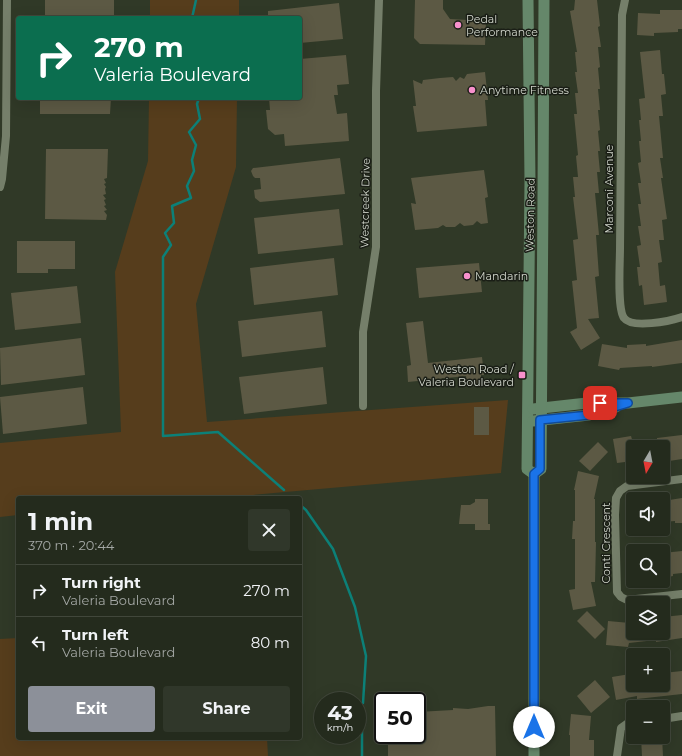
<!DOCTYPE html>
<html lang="en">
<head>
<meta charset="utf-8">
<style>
  :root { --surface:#242b1d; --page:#30372a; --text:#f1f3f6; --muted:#a3a7a4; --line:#41473b; --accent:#8c9099 }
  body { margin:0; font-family:Montserrat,sans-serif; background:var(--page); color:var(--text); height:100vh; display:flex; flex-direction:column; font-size:15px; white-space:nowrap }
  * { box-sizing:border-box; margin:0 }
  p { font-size:13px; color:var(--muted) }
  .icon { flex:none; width:22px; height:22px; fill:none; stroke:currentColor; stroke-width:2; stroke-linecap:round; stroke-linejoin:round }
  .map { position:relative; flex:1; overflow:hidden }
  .details { position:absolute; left:16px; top:496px; width:286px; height:244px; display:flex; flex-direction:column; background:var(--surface); border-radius:4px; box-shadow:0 4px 16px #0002,0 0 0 1px var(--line) }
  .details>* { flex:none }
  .top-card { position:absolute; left:16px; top:16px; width:286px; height:84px; border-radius:4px; box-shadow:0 4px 16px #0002,0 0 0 1px var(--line); background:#0b6e4f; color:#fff; overflow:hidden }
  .needle { width:26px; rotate:190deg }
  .fabs { position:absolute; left:626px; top:440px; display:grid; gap:8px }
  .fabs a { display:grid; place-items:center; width:44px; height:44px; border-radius:4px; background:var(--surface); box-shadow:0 4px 16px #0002,0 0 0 1px var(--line); font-size:20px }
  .speed { position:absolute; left:314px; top:692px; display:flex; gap:8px; font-size:20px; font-weight:700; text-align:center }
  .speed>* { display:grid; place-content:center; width:52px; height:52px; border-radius:50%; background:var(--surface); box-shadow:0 4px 16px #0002,0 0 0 1px var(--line); line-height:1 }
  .speed small { font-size:10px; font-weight:400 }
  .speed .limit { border:2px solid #111; border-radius:6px; background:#fff; color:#111 }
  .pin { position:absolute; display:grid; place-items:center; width:34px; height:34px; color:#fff; margin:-17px; border-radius:8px; box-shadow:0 2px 6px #0006 }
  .me { position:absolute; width:44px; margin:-22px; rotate:0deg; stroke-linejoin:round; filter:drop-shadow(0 0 3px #0008) }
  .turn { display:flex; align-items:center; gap:14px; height:84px; padding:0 12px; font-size:18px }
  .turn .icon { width:52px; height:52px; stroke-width:2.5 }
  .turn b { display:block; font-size:28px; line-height:34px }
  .round { display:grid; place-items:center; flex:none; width:42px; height:42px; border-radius:4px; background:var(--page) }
  .headline { display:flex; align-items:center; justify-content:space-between; height:68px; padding:0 12px }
  h1 { font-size:24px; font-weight:700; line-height:30px }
  .action { display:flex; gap:8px; margin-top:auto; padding:8px 12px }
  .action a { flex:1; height:46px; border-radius:4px; background:var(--accent); color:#fff; font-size:16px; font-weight:700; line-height:46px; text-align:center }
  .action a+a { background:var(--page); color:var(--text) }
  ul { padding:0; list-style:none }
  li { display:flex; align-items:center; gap:12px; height:52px; padding:0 12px; border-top:1px solid var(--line) }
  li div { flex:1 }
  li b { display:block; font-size:15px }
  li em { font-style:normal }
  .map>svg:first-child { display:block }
</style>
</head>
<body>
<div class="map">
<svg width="682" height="756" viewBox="0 0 682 756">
  <rect width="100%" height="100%" fill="#303927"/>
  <g fill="#563d1c">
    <rect x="150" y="0" width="89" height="18"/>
    <polygon points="149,98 237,98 236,167 196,304 207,422 508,400 501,473 218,498 18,498 18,515 0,517 0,443 121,432 115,272 148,161"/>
    <polygon points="18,638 18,738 267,738 268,756 0,756 0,639"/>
  </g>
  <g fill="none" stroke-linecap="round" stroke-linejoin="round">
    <g stroke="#0c8078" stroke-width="2.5">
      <polyline points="192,18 196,0"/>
      <polyline points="199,98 197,104 200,119 189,132 196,145 192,160 194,171 187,186 191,198 172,206 174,223 165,233 171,245 163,257 163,436 218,432 284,490"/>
      <polyline points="300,505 306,510 333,549 355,607 366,656 363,703"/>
      <polyline points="362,756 362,717"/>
    </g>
  </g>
  <g fill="#5c5944">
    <rect x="45" y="0" width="69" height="18"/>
    <polygon points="415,0 443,0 443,9 450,19 486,21 485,45 420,44 414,38"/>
    <polygon points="575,0 597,0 600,26 598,27 601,47 598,47 600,67 598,68 600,89 598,89 600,110 598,110 600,130 598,131 600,151 598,151 600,172 597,172 599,193 595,193 599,235 596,235 599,276 595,277 599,318 588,319 600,338 581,350 570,332 577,328 572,281 577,280 573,240 578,239 573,197 575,197 573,177 578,177 576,156 578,155 574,114 577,114 575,93 578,93 575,72 577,72 575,52 577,52 570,11 574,10"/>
    <polygon points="339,3 343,39 300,43 300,18 268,18 268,11"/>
    <polygon points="660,10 682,10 682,29 678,29 678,32 654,33 654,36 637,35 638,13 660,14"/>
    <polygon points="660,50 662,74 664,74 666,94 661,95 663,116 659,116 663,158 660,158 663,178 661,178 667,219 662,220 664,240 659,240 662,262 658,263 660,286 665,285 667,302 644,305 642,285 639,286 637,267 640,267 637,246 641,245 638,226 641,226 638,204 641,204 638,183 641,183 638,163 641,162 639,141 641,141 639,120 641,120 639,99 645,98 640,52"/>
    <polygon points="346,55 349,84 337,85 338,95 334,95 337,114 347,113 349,141 285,146 284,134 275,135 268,129 266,110 270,110 269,98 300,98 300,59"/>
    <polygon points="485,72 488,100 485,100 487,126 417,132 413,106 416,106 413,80 422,84 423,80 440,78 453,77 456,81 460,77 464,79 467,74"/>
    <polygon points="40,98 111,98 110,114 40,114"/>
    <polygon points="46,149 108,149 107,178 104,179 106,183 104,184 106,187 105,189 106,194 103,195 106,199 104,200 106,205 104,206 107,210 104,211 107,215 106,220 45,219"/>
    <polygon points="340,158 345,194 260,202 255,198 254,190 261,189 260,178 255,178 253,176 251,171 253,168"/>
    <polygon points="484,170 488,197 485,198 488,223 481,224 477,221 473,225 464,226 460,223 455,227 446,227 443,225 438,228 415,230 411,203 416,204 411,178"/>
    <polygon points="339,209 343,245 258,254 254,218"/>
    <polygon points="17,241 75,241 75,269 48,269 48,273 17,273"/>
    <polygon points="334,258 338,295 254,305 250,268"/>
    <polygon points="479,263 482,292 419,298 416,268"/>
    <polygon points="77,286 81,323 15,330 11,293"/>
    <polygon points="322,311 326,347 242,357 238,321"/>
    <polygon points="423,321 428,363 482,357 484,375 481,375 481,383 467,384 466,376 408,382 407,366 411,365 406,323"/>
    <polygon points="81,338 85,375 1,385 0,348"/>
    <polygon points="682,340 682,363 652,367 652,366 620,368 619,370 598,366 602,344 627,348 627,345 646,344 646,346"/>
    <polygon points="323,367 327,404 244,414 239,377"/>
    <polygon points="83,387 87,424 3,434 0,397"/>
    <rect x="474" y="407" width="15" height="28"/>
    <polygon points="682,435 682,459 663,462 663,447 639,447 639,443 657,441 657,438"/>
    <polygon points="631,436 633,443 633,461 617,463 613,439"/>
    <polygon points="598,442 608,452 590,471 579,461"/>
    <polygon points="578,471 599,476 594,499 595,499 595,542 596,542 595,582 591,582 596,606 573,610 569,590 575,589 575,539 572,539 573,521 575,521 575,490 574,490"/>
    <polygon points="682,498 682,523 675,523 675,521 663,522 663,501"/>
    <polygon points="475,499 488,499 488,524 490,524 490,530 475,530 475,524 459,524 461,505 470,505 475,502"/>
    <polygon points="682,551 682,573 673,574 673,576 663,578 663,553"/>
    <polygon points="587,611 605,629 595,639 577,621"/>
    <polygon points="682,615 682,638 656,642 656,640 629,643 628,647 606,645 608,621 630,623 629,633 663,633 663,617"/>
    <polygon points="682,671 682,694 637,699 637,696 616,700 612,677 630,674 632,685 663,685 663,673"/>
    <polygon points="595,680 610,697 591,713 577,696"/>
    <polygon points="488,706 495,706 496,756 388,756 388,735 417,735 417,712 453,710 453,708 468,709"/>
    <polygon points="571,714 591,716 589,740 594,740 594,756 570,756 570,735 569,735"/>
    <polygon points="641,737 662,737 663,756 642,756"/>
  </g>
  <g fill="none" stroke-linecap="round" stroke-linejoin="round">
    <g stroke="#757f6a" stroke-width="8">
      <path d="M625 0 622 15C621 93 620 171 620 249 620 261 617 309 624 318 632 329 670 321 682 317"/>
      <polyline points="0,187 2,179 6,136 7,0"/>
      <polyline points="363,406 363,332 376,247 376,91 379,0"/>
      <polyline points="682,479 627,486 620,491 616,498 615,515 617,592 621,597 627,600 682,594"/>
      <polyline points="663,719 682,716"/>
      <polyline points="617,756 621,728 628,723 633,722"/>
    </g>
    <g stroke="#65876a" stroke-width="11">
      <polyline points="528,0 530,181 527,469 534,474"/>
      <polyline points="533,409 587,403 628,403 682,397"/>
      <polyline points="533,421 589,415 616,407"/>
      <polyline points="534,474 541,469 543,196 544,0"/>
      <polyline points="534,474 534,756"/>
    </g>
  </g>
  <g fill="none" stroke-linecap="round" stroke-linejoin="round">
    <defs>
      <polyline id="route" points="534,727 534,474 540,469 540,420 589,415 628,403 600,403"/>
    </defs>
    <use href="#route" stroke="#114b97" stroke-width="10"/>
    <use href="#route" stroke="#1a73e8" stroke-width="7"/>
  </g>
  <g fill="#f890cc" stroke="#1a1e16" stroke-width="1.5">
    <circle cx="458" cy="25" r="4"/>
    <circle cx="472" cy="90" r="4"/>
    <circle cx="467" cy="276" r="4"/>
    <rect x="518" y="371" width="8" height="8" rx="2"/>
  </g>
  <g text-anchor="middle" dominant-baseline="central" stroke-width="3" stroke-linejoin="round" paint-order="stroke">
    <g font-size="11" fill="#d2d7cc" stroke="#1a1e16" text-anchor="start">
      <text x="466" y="19">Pedal<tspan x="466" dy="13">Performance</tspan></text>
      <text x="480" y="90">Anytime Fitness</text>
      <text x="475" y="276">Mandarin</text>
      <text x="514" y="369" text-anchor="end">Weston Road /<tspan x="514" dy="13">Valeria Boulevard</tspan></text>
    </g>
    <g font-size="11" fill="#d2d7cc" stroke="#1a1e16">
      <text transform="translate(609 189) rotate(-90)">Marconi Avenue</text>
      <text transform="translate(365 203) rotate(-89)">Westcreek Drive</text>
      <text transform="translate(530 215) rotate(-89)">Weston Road</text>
      <text transform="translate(606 543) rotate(-90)">Conti Crescent</text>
    </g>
  </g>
</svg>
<div class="fabs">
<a><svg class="needle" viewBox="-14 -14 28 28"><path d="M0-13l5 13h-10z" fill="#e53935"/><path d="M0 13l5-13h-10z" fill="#a3a7a4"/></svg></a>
<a><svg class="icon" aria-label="sound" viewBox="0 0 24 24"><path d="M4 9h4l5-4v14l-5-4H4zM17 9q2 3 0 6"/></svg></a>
<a><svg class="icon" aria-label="search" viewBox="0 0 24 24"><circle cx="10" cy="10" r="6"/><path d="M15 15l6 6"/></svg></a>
<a><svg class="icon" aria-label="layers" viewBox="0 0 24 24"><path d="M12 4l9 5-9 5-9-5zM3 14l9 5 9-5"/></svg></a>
<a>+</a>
<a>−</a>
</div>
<div class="speed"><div>43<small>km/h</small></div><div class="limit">50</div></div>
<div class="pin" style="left:600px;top:403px;background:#d93025"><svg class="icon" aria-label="arrive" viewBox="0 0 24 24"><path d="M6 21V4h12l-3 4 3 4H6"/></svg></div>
<svg class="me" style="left:534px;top:727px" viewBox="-20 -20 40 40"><circle r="19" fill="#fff"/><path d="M0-13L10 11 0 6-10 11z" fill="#1a73e8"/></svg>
<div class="top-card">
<div class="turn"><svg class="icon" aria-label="right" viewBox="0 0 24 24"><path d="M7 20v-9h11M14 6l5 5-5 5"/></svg><div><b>270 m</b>Valeria Boulevard</div></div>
</div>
<section class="details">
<div class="headline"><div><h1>1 min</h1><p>370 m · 20:44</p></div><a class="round"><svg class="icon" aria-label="close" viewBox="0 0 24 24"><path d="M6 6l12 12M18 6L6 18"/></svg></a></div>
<ul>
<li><svg class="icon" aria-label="right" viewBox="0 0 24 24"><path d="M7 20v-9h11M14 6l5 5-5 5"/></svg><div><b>Turn right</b><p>Valeria Boulevard</p></div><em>270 m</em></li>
<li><svg class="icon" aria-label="left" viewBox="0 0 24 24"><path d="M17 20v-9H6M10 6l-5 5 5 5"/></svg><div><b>Turn left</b><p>Valeria Boulevard</p></div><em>80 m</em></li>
</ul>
<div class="action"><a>Exit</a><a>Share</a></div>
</section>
</div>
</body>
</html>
